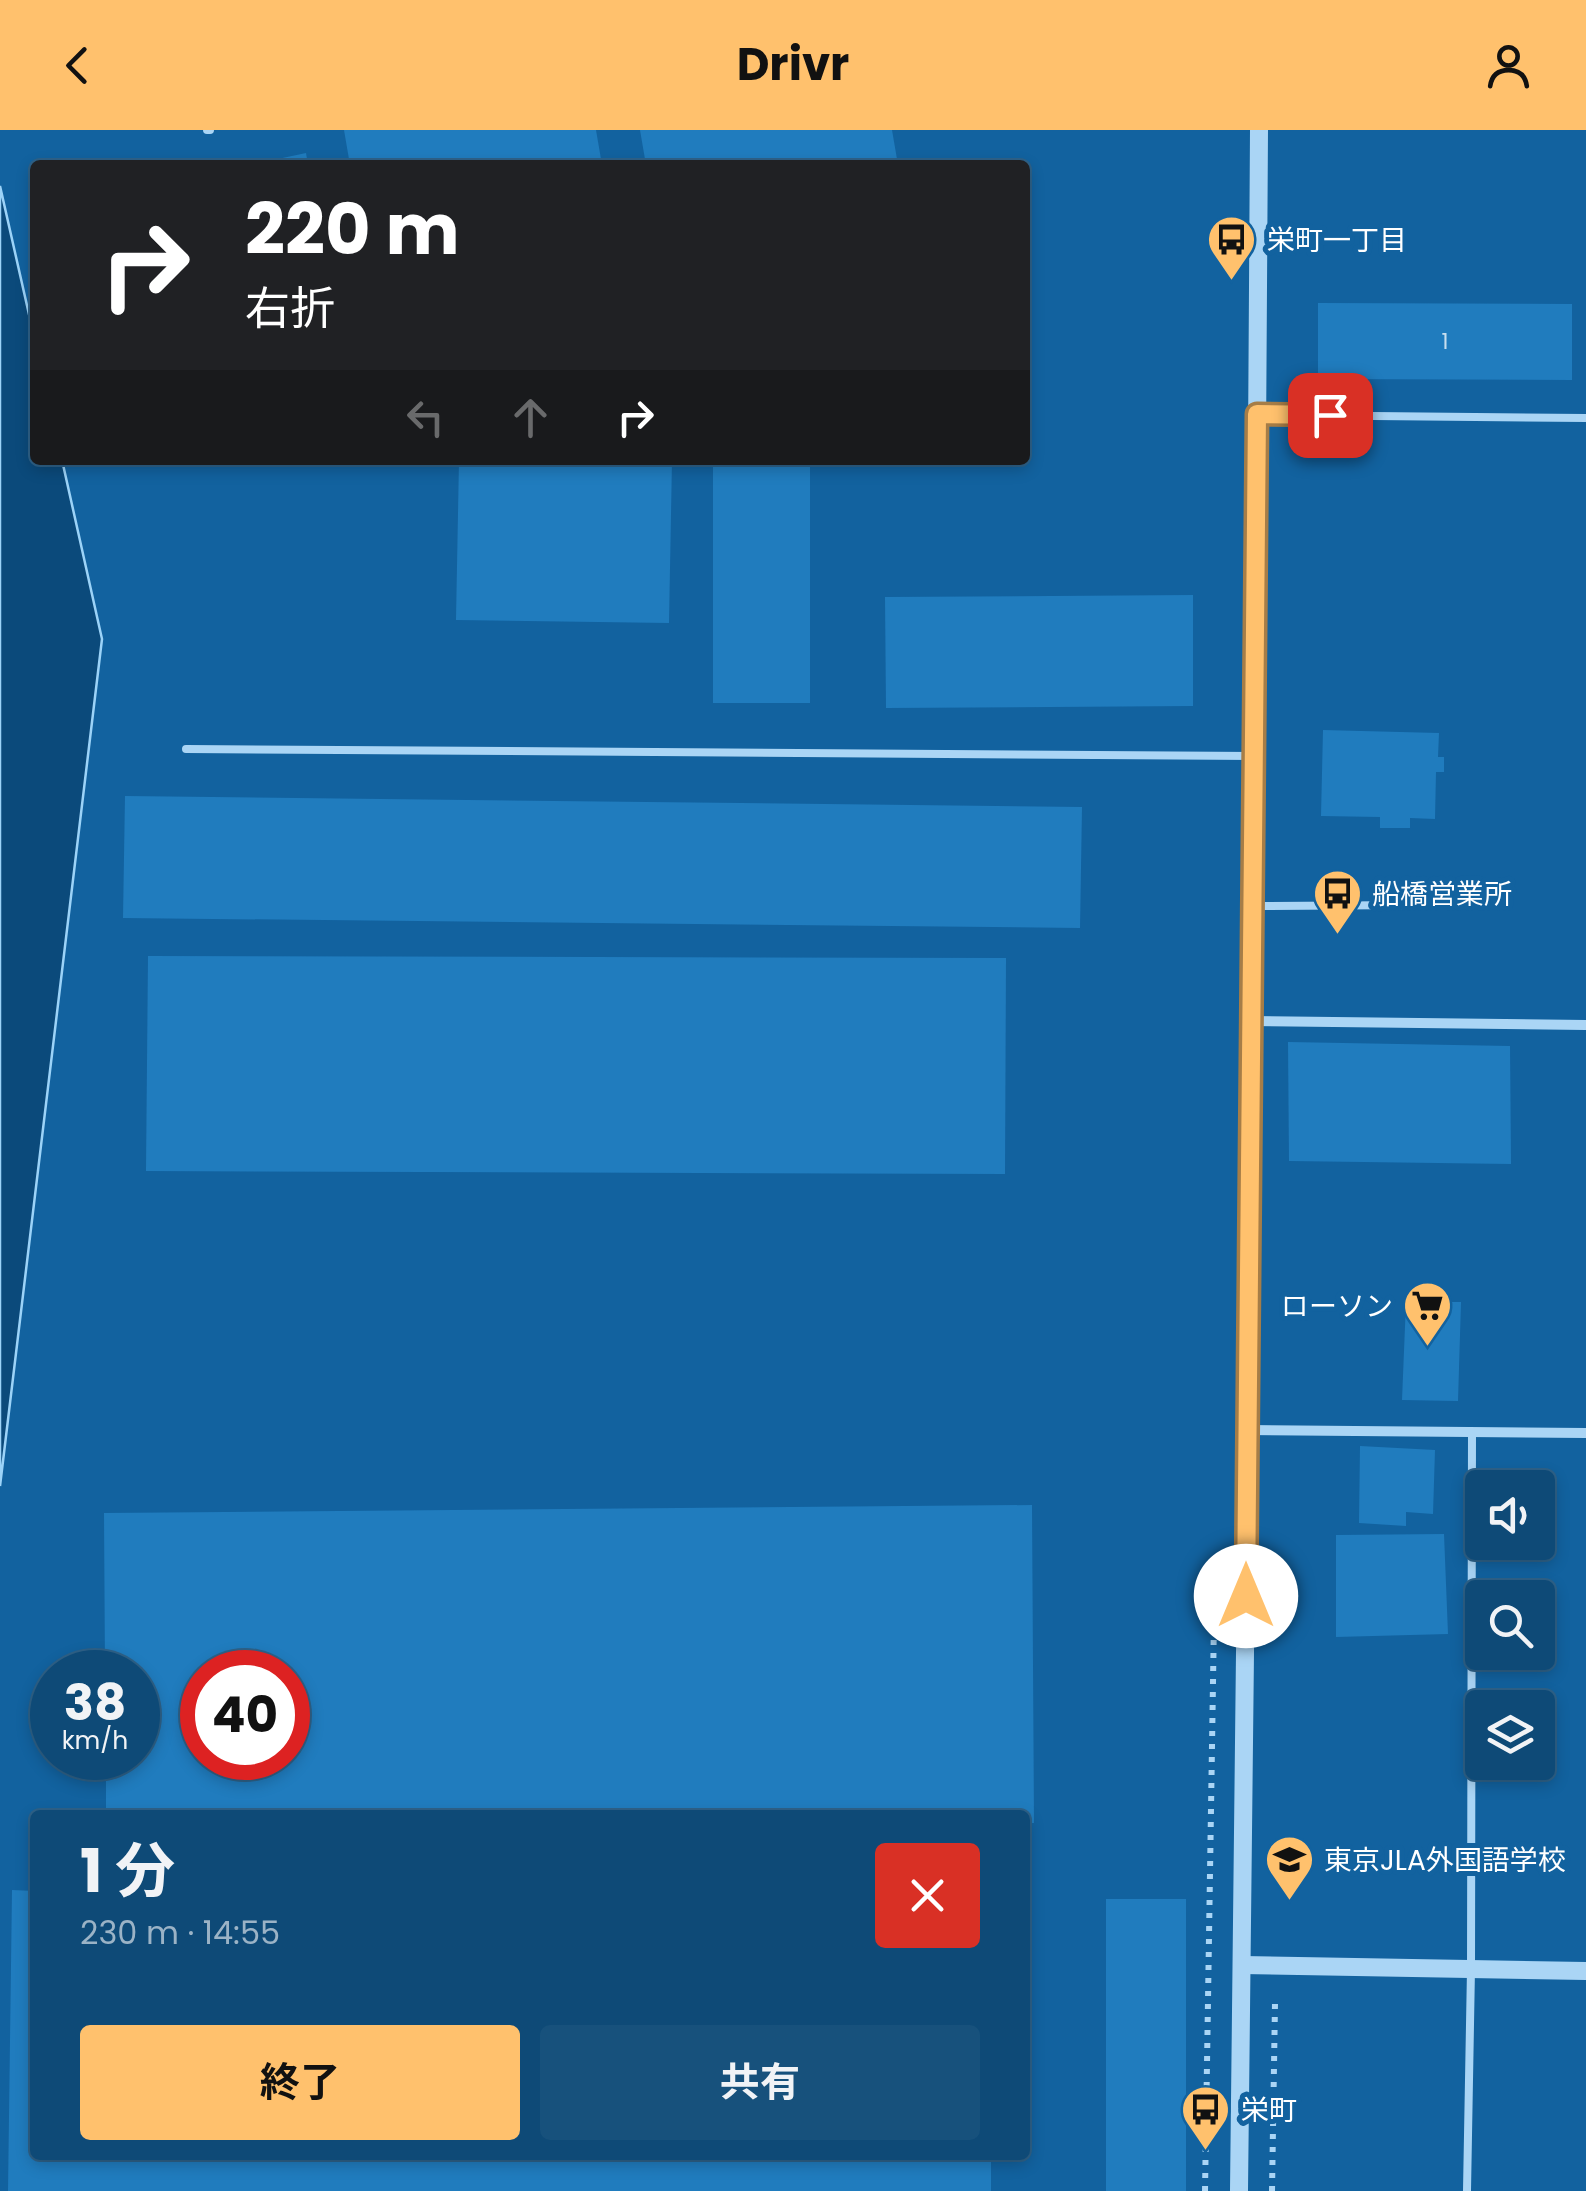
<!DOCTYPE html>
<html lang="ja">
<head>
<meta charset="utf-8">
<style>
  :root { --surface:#0e4a77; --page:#17517c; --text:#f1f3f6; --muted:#9bb3c6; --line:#2e6289; --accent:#ffc16d }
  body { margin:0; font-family:Poppins,"Noto Sans JP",sans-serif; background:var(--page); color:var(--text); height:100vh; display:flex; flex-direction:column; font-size:38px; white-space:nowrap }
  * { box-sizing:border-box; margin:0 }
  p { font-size:32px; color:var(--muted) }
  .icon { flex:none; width:55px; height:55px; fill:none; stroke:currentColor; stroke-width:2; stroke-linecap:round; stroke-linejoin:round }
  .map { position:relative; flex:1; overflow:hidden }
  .side { position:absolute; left:30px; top:1680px; width:1000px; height:350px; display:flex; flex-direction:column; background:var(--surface); border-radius:10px; box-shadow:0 5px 15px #0003,0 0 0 2px var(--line) }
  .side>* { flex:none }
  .hud { position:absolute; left:30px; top:30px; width:1000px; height:305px; border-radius:10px; box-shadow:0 5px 15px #0003,0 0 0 2px var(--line); background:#202124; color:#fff; overflow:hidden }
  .fabs { position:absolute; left:1465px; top:1340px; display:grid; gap:20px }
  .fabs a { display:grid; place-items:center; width:90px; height:90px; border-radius:10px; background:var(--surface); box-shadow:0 5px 15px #0003,0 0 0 2px var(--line); font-size:50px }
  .speed { position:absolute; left:30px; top:1520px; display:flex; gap:20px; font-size:50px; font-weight:700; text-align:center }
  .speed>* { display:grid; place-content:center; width:130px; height:130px; border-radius:50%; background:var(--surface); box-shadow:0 5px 15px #0003,0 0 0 2px var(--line); line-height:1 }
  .speed small { font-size:25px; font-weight:400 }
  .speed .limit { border:15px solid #d22; background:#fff; color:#111 }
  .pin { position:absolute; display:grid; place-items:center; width:85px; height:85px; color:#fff; margin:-42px; border-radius:20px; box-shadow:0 5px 15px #0006 }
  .me { position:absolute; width:110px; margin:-55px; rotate:0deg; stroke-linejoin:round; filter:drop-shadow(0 0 8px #0008) }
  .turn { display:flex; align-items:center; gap:35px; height:210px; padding:0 50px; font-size:45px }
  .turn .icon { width:130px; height:130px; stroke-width:2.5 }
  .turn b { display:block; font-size:70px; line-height:85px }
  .lanes { display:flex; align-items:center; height:95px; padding:0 50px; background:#0003; justify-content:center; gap:50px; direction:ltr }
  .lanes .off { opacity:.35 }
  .round { display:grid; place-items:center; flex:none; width:105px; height:105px; border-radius:10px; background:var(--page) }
  .overview { display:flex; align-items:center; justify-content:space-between; height:170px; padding:0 50px }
  h1 { font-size:60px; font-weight:700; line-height:75px }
  .button { display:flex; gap:20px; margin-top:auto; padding:20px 50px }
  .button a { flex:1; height:115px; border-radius:10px; background:var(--accent); color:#111; font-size:40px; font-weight:700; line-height:115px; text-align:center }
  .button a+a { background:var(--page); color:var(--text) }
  header { display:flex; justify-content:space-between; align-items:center; height:130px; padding:0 50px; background:var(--accent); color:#111; font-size:45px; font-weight:700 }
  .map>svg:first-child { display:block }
</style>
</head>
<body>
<header><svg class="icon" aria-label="back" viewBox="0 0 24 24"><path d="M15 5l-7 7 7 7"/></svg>Drivr<svg class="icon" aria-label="person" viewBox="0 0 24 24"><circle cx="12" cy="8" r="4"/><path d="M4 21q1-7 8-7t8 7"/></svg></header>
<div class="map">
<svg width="1586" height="2061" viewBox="0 0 1586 2061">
  <rect width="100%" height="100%" fill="#12629f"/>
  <polygon fill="#0b4a7b" stroke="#9cd3f8" stroke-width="2.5" points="0,56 35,211 35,330 62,330 102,509 0,1356"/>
  <g fill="#207cbe" fill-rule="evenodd">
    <polygon points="344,0 596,0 602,35 350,35"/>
    <polygon points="640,0 892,0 898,35 646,35"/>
    <polygon points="306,23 308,35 259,35 259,33"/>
    <polygon points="1318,173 1572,174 1572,250 1318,249"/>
    <polygon points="459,330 672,330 669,493 456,490"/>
    <rect x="713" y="330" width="97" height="243"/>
    <polygon points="1193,465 1193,576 886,578 885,467"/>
    <polygon points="1323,600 1439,603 1438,627 1444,627 1444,642 1436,642 1435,689 1410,688 1410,698 1380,698 1380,687 1321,686"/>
    <polygon points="125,666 1082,677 1080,798 123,788"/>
    <polygon points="148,826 1006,828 1005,1044 146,1041"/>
    <polygon points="1288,912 1510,916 1511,1034 1289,1031"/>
    <polygon points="1406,1172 1461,1172 1458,1271 1402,1270"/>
    <polygon points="1360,1316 1435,1320 1433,1384 1406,1382 1406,1396 1359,1393"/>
    <path d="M1032 1375 1034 1693H1025V1685H106V1628H138V1542H105L104 1383ZM202 1542H288V1628H202Z"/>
    <polygon points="1444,1404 1448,1504 1336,1507 1336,1405"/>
    <polygon points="12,1760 35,1761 35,2025 991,2025 991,2061 8,2061"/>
    <rect x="1106" y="1769" width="80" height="292"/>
  </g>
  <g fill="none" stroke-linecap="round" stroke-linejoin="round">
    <g stroke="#aad5f5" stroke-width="6" stroke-dasharray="5 8" stroke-linecap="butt">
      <polyline points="1205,2061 1215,1425"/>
      <polyline points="1272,2061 1275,1873"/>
    </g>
    <g stroke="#aad5f5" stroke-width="8">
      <polyline points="207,0 210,0"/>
      <polyline points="1257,285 1586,288"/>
      <polyline points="186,619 1255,626"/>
      <polyline points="1253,776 1413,775"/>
      <polyline points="1467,2061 1471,1839 1472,1302"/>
    </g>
    <g stroke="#aad5f5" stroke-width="10">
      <polyline points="1251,891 1586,895"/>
      <polyline points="1247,1300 1586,1303"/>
    </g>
    <g stroke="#aad5f5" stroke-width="18">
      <polyline points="1242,1835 1586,1841"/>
      <polyline points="1239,2061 1255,626 1259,0"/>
    </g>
  </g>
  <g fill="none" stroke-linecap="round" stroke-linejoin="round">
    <defs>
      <polyline id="route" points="1246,1466 1257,284 1330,285"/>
    </defs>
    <use href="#route" stroke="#a67d47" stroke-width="25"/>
    <use href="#route" stroke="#ffc16d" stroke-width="18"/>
  </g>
  <defs>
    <symbol id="bus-pin" viewBox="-11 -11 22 30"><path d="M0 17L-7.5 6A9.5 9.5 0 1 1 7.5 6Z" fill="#ffc16d" stroke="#12629f"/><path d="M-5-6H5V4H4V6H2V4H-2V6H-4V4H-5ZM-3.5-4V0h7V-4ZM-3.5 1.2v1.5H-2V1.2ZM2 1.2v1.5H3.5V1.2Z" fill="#111"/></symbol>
    <symbol id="supermarket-pin" viewBox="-11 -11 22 30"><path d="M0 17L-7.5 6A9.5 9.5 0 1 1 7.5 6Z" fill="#ffc16d" stroke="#12629f"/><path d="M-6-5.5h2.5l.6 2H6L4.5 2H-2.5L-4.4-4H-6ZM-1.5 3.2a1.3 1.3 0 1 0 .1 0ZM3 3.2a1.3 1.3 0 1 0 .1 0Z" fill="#111"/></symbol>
    <symbol id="school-pin" viewBox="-11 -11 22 30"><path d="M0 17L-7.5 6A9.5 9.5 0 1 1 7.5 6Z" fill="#ffc16d" stroke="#12629f"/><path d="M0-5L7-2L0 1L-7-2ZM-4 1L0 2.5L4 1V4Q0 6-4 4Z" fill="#111"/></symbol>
  </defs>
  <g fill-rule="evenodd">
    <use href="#bus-pin" x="1204" y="82" width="55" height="75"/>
    <use href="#bus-pin" x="1310" y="736" width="55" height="75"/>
    <use href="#supermarket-pin" x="1400" y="1148" width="55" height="75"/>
    <use href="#school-pin" x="1262" y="1702" width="55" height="75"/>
    <use href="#bus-pin" x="1178" y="1952" width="55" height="75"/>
  </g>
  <g text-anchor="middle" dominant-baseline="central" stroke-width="10" stroke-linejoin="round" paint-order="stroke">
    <g font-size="22" fill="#c7deef">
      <text x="1445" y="211">1</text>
    </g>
    <g font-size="28" fill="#fff" stroke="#12629f" text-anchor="start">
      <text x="1267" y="110">栄町一丁目</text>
      <text x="1372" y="764">船橋営業所</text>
      <text x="1393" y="1176" text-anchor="end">ローソン</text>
      <text x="1324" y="1730">東京JLA外国語学校</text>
      <text x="1241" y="1980">栄町</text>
    </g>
  </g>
</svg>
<div class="fabs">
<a><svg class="icon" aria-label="sound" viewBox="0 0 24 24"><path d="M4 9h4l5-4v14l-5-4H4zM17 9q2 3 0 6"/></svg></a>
<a><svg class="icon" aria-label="search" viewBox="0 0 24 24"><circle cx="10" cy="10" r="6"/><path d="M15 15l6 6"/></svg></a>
<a><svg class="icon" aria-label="layers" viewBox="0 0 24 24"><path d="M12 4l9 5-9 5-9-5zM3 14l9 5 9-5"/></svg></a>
</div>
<div class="speed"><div>38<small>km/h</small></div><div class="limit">40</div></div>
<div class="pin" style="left:1330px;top:285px;background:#d93025"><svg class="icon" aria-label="arrive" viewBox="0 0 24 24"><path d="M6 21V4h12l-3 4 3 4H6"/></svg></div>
<svg class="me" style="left:1246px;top:1466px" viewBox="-20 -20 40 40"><circle r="19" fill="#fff"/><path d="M0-13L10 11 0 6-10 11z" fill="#ffc16d"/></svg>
<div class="hud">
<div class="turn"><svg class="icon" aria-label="right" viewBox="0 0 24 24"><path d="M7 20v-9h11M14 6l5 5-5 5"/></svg><div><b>220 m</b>右折</div></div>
<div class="lanes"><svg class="icon off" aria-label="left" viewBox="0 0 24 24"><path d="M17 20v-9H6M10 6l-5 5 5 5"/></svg><svg class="icon off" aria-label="ahead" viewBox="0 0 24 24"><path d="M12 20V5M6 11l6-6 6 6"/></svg><svg class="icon" aria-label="right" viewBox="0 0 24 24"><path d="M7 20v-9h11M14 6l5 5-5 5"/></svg></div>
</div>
<section class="side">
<div class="overview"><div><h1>1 分</h1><p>230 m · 14:55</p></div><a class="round" style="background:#d93025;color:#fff"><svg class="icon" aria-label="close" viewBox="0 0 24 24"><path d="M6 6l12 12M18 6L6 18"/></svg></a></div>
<div class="button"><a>終了</a><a>共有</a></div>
</section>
</div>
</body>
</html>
